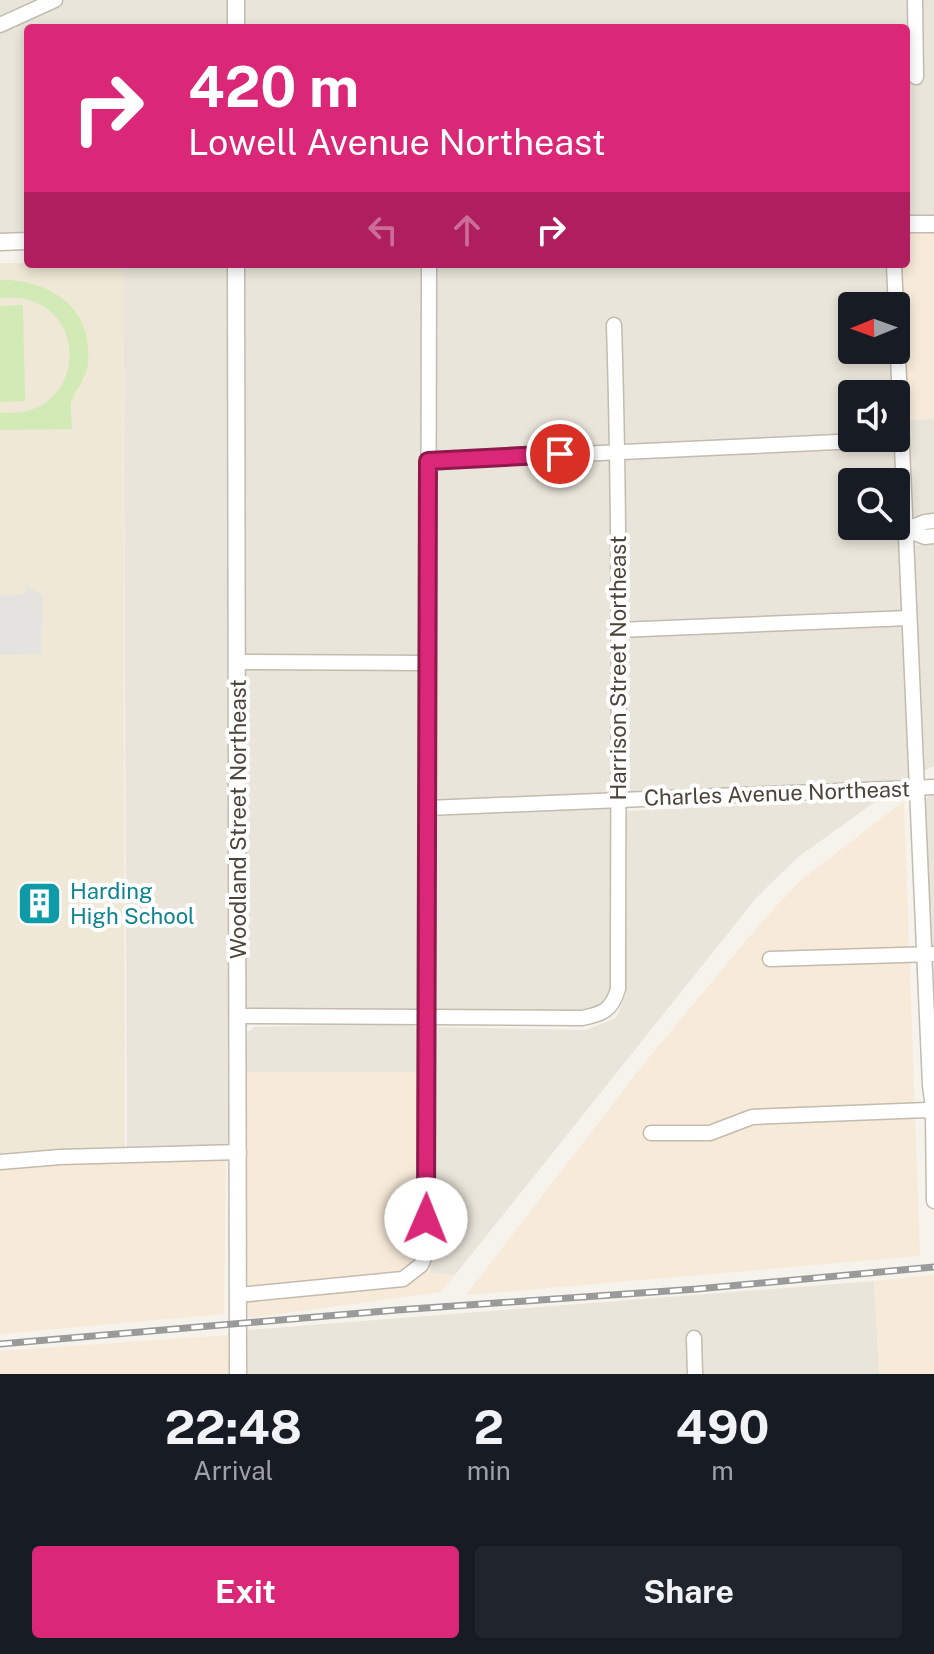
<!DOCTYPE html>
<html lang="en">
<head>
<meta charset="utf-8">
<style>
  :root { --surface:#171b24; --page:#20242c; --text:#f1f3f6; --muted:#9ea1a6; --accent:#db2777 }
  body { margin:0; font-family:"Public Sans",sans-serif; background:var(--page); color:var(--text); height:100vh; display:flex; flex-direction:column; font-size:30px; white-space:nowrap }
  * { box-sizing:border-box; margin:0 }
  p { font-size:26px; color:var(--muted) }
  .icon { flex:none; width:44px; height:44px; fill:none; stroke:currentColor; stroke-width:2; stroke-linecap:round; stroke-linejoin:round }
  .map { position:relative; height:1374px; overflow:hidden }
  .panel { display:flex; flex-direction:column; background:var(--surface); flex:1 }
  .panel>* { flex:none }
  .banner { position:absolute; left:24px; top:24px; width:886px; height:244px; border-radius:8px; box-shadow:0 4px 12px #0003; background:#db2777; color:#fff; overflow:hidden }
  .needle { width:52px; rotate:269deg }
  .tools { position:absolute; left:838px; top:292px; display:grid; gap:16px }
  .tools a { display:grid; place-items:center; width:72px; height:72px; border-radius:8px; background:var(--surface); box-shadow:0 4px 12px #0003; font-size:40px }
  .pin { position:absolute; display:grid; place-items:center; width:68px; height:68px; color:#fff; margin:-34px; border:4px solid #fff; border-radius:50%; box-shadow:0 2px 8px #0007 }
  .me { position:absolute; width:88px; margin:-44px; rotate:1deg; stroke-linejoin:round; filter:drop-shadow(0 0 6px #0008) }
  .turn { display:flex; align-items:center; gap:28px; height:168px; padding:0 32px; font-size:36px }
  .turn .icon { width:104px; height:104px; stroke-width:2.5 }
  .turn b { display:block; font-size:56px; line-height:68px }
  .lanes { display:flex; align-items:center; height:76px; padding:0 32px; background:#0003; justify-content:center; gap:40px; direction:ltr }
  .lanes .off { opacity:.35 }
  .eta { display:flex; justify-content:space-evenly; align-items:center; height:136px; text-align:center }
  .eta b { font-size:48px; font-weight:700; line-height:56px }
  .button { display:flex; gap:16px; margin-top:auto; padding:16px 32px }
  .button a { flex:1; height:92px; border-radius:8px; background:var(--accent); color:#fff; font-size:32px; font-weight:700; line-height:92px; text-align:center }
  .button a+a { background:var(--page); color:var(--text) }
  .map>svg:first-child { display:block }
</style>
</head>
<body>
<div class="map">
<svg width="934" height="1374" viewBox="0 0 934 1374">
  <rect width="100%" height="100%" fill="#f6f3ec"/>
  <g fill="#eae5da" fill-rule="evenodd">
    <polygon points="0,0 934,0 934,224 906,224 906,28 28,28 28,241 0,242"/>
    <path d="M123 264H894L916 788 618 800V989L614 1002 604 1013 582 1018 240 1016 239 1152 127 1155ZM852 306H896V350H852ZM852 394H896V438H852ZM852 482H896V526H852Z"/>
    <polygon points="934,419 934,516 910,517 906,420"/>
    <polygon points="934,544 934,766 921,772 912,545"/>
    <polygon points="931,794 934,794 934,949 929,950 923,806 926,799"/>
    <polygon points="879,799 798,857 757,897 455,1275 430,1273 436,1027 586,1030 616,1018 626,994 627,811"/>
    <polygon points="411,1023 421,1031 419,1072 245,1072 246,1034 254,1027"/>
    <polygon points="874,1281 879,1374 246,1374 246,1330"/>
  </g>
  <g fill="#f7ead8">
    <polygon points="908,233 934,233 934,419 906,420 900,264 906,264"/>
    <polygon points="904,801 920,1256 466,1295 646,1061 760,924 801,880"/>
    <polygon points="245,1072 419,1072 416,1258 430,1273 455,1275 441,1292 248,1318"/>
    <polygon points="226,1159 224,1314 0,1334 0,1170 16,1167"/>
    <polygon points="934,1275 934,1374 879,1374 874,1281"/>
    <polygon points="228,1335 228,1374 0,1374 0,1351"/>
  </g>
  <polygon fill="#efe8d6" points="0,263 123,264 125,1147 0,1153"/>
  <g fill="#d2eab5">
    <path d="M0 280C49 279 94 308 88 363 86 380 75 389 71 403 70 410 72 421 72 429L0 430V413C10 413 21 413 31 410 80 393 83 324 37 303 25 297 13 297 0 298Z"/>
    <polygon points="23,305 25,401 0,402 0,306"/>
  </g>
  <polygon fill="#e5e3e0" points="24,584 43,596 41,654 0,655 0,595 23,595 27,590"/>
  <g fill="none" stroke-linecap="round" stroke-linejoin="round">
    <defs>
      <g id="minor">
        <polyline points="915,0 916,77"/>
        <polyline points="0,25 55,0"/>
        <polyline points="894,264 930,1085 934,1115"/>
        <polyline points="428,461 902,439"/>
        <polyline points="905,530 925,522 934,521"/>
        <polyline points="905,530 925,537 934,536"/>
        <polyline points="619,630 909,618"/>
        <polyline points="238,662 428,663"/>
        <polyline points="428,808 934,787"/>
        <polyline points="770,959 934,954"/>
        <path d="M239 1016 582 1018C603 1014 612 1010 618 989 618 768 621 546 614 325"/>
        <polyline points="651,1133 710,1133 752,1117 927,1110 933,1115 934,1201"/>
        <polyline points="0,1162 60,1157 239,1152"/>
        <polyline points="239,1295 403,1279 421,1265 427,1251 429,264"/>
        <polyline points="694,1338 695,1374"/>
      </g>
      <g id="tertiary">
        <polyline points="236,0 236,28"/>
        <polyline points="906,224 934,224"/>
        <polyline points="0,242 28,241"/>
        <polyline points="236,264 238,1374"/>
      </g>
    </defs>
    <use href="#minor" stroke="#c2bbae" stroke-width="17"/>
    <use href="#tertiary" stroke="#c2bbae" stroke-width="19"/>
    <use href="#minor" stroke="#fff" stroke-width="14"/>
    <use href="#tertiary" stroke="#fff" stroke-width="16"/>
    <defs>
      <polyline id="rail" points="0,1344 397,1310 697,1289 934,1267"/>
    </defs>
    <use href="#rail" stroke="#9a9a9a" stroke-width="7"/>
    <use href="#rail" stroke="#fff" stroke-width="4" stroke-dasharray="12" stroke-linecap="butt"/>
  </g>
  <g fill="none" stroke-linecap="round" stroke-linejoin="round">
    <defs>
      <polyline id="route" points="426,1219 428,461 560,454"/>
    </defs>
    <use href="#route" stroke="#8e194d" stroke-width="20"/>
    <use href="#route" stroke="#db2777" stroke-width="14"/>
  </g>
  <defs>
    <symbol id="building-square" viewBox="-11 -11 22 22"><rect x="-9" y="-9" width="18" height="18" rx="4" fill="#0f9aa8" stroke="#fff"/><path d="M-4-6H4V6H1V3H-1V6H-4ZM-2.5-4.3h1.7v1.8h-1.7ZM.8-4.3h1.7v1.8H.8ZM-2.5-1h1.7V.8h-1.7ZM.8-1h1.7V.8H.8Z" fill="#fff"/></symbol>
  </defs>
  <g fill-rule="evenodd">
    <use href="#building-square" x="14" y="878" width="51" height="51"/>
  </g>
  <g text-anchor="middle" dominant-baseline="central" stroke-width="8" stroke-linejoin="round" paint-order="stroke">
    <g font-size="22" fill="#4b4439" stroke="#fff">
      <text transform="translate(618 668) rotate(-90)">Harrison Street Northeast</text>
      <text transform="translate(777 793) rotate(-2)">Charles Avenue Northeast</text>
      <text transform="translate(238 819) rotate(-90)">Woodland Street Northeast</text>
    </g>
    <g font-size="22" fill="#0d838f" stroke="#fff" text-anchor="start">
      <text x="70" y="891">Harding<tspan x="70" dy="25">High School</tspan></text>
    </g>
  </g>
</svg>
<div class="tools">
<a><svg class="needle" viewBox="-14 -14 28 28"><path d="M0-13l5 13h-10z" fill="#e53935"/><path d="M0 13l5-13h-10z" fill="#9ea1a6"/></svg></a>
<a><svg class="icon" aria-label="sound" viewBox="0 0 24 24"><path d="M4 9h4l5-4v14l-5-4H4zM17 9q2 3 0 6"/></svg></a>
<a><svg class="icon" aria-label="search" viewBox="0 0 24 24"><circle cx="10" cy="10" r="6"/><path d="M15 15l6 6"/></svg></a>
</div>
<div class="pin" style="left:560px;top:454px;background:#d93025"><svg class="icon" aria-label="arrive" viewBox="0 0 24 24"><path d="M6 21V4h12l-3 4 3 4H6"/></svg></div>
<svg class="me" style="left:426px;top:1219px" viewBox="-20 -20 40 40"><circle r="19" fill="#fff"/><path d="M0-13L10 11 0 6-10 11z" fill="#db2777"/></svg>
<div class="banner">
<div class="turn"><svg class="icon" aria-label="right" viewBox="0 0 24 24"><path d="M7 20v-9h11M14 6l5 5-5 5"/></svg><div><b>420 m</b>Lowell Avenue Northeast</div></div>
<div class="lanes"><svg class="icon off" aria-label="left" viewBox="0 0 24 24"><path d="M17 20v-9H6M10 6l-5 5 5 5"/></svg><svg class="icon off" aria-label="ahead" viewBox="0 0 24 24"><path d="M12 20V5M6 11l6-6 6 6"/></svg><svg class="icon" aria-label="right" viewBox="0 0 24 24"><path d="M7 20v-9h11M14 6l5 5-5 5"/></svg></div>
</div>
</div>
<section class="panel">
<div class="eta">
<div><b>22:48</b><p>Arrival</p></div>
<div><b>2</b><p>min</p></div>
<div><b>490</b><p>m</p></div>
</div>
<div class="button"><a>Exit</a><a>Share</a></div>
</section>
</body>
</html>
